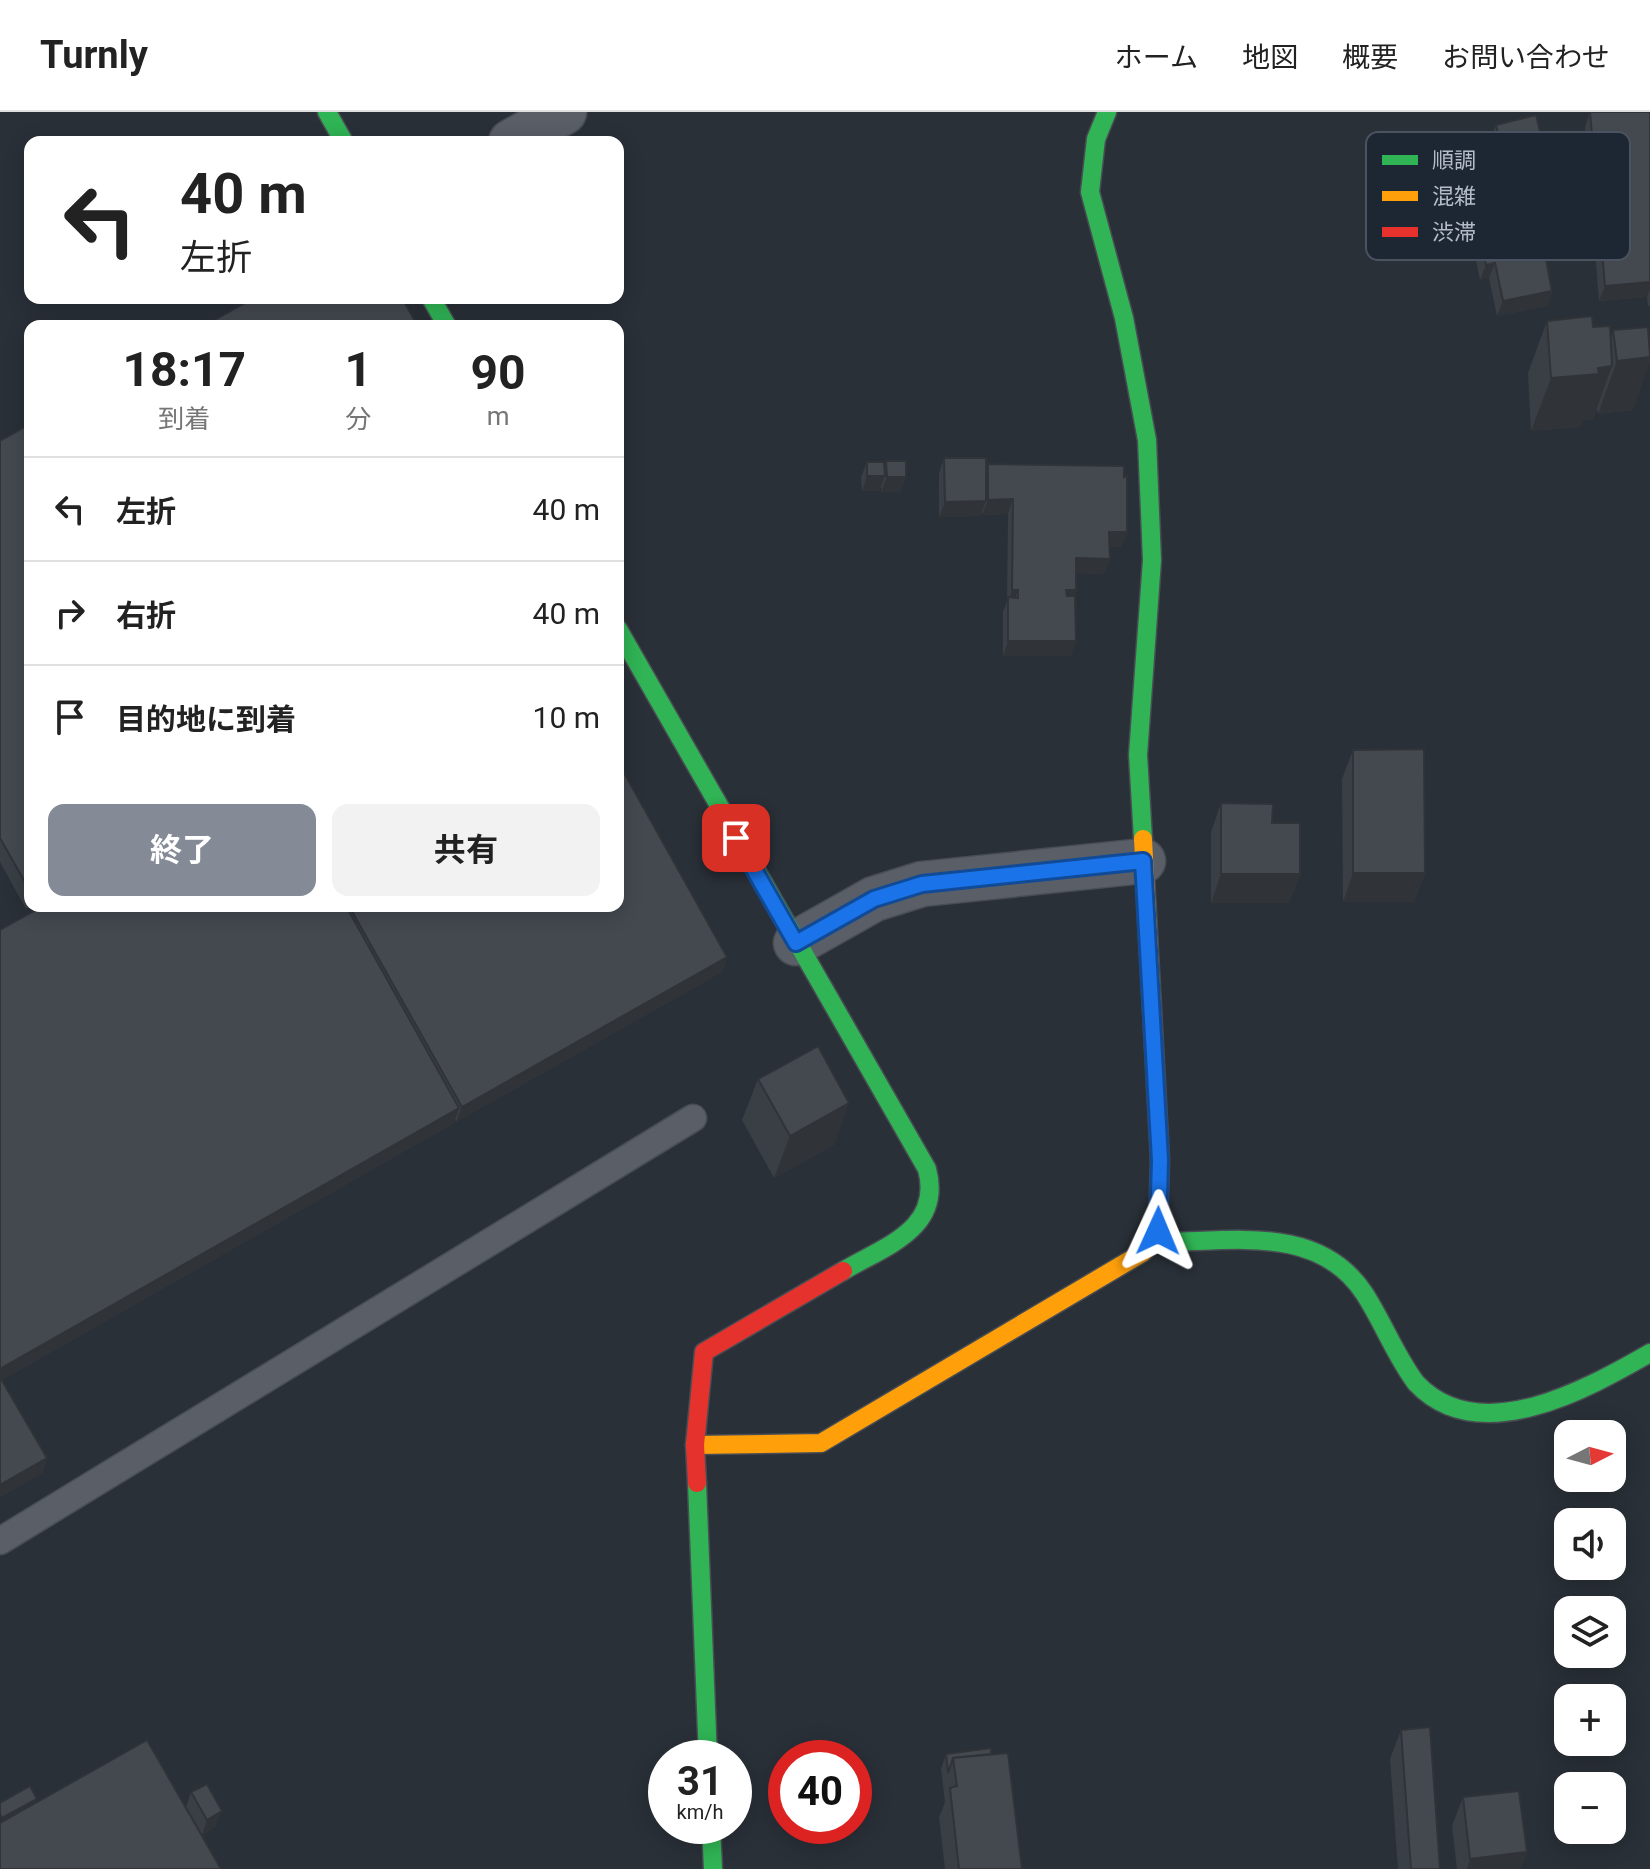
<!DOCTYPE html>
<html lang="ja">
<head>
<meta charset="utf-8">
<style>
  :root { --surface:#fff; --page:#f2f2f2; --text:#222; --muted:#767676; --line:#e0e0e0; --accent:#848b96 }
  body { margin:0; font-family:Roboto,"Noto Sans JP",sans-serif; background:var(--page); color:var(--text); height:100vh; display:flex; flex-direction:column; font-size:30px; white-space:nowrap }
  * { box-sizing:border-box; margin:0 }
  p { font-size:26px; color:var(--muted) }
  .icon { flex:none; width:44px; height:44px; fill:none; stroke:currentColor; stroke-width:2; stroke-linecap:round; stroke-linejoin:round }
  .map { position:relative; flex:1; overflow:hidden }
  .panel { position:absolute; left:24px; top:208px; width:600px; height:592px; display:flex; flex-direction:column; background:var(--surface); border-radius:16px; box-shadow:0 4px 20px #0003 }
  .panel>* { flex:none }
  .top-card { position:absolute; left:24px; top:24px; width:600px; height:168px; border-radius:16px; box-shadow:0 4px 20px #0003; background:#fff; color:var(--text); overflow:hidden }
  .needle { width:52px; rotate:84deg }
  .buttons { position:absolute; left:1554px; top:1308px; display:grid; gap:16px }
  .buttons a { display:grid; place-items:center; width:72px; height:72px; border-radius:16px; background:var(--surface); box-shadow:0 4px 20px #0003; font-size:40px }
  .speed { position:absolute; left:648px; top:1628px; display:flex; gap:16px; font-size:40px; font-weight:700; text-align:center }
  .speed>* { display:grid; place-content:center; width:104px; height:104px; border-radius:50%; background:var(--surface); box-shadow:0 4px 20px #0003; line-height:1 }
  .speed small { font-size:20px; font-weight:400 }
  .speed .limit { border:12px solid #d22; background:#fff; color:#111 }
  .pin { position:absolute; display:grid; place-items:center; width:68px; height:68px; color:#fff; margin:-34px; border-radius:16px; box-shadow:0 4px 12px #0006 }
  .me { position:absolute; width:88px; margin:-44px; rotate:1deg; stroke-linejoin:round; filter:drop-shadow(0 0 6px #0008) }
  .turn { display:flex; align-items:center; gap:28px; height:168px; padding:0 24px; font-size:36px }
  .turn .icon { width:104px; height:104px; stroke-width:2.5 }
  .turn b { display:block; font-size:56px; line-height:68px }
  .eta { display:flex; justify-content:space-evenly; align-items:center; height:136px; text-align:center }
  .eta b { font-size:48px; font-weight:700; line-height:56px }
  .primary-button { display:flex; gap:16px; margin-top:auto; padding:16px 24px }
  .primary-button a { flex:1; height:92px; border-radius:16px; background:var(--accent); color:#fff; font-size:32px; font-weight:700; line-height:92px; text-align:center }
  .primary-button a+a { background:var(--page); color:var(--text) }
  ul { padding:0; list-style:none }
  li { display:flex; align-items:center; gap:24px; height:104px; padding:0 24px; border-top:2px solid var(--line) }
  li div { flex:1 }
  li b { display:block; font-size:30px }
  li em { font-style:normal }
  header { display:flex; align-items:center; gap:48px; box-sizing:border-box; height:112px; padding:0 40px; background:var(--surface); border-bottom:2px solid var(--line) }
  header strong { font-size:38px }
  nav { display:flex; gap:44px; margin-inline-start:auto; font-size:28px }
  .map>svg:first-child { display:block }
</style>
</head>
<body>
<header>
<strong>Turnly</strong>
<nav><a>ホーム</a><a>地図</a><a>概要</a><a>お問い合わせ</a></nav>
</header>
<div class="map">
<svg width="1650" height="1757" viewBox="0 0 1650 1757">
  <rect width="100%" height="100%" fill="#2a3038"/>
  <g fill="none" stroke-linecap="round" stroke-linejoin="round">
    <defs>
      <polyline id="lane" points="0,1429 693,1006"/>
      <g id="street">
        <polyline points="511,30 564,0"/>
        <polyline points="796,831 874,787 922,772 1143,749"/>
      </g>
      <g id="fast">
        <polyline points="327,0 344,30"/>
        <polyline points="1107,0 1096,27 1090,80 1124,206 1147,328 1152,448 1138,643 1143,727"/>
        <polyline points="431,186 447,214"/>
        <path d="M618 517 927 1057C943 1117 885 1134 843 1159"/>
        <path d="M1174 1130C1242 1128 1321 1116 1364 1181 1383 1210 1395 1243 1416 1271 1479 1338 1587 1277 1650 1241"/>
        <polyline points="697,1371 708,1646"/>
        <polyline points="711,1714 713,1757"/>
      </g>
      <g id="slow">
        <polyline points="1143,727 1160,1048 1158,1119 1154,1130"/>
        <polyline points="695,1333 821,1331 1142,1141 1154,1130 1174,1130"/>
      </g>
      <polyline id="jam" points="697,1371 695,1333 704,1240 843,1159"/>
    </defs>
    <use href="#lane" stroke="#484c53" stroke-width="29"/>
    <use href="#street" stroke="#484c53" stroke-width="47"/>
    <use href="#fast" stroke="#484c53" stroke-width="21"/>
    <use href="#slow" stroke="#484c53" stroke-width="21"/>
    <use href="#jam" stroke="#484c53" stroke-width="21"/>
    <use href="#lane" stroke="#5a5e66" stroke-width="26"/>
    <use href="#street" stroke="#5a5e66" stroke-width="44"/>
    <use href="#fast" stroke="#30b455" stroke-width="18"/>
    <use href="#slow" stroke="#ff9f0a" stroke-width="18"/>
    <use href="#jam" stroke="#e5322d" stroke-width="18"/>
  </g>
  <g fill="#3a3f45">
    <polygon points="1590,0 1650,0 1650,194 1648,194 1647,185 1599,189 1585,15"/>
    <polygon points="1496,13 1537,47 1497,57 1490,28"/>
    <polygon points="1489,70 1552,179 1547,194 1497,204 1489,166 1480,168 1471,124 1476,109 1483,108 1482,103 1485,93 1484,85"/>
    <polygon points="1547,209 1593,215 1611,226 1613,218 1633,298 1598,302 1597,297 1593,307 1582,308 1580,315 1531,319 1528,261"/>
    <polygon points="30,312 31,794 26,797 0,750 0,329"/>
    <polygon points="944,346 986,357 988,352 1127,420 1121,435 1109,435 1110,447 1104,462 1076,461 1071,544 1003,544 1003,500 1007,489 1008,402 982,403 982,400 980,404 939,405 939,361"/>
    <polygon points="886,349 906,365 900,380 881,380 881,374 879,379 862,379 861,365 867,350 884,354"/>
    <polygon points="1353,638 1425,761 1414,790 1343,790 1342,667"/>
    <polygon points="1221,691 1272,711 1300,762 1289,791 1211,791 1211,720"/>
    <polygon points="43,794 618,794 727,845 722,860 456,1010 455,1007 454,1011 2,1268 47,1346 42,1361 0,1385 0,818"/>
    <polygon points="758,967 834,1033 774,1066 742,1008"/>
    <polygon points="1401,1618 1440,1757 1398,1757 1390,1647"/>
    <polygon points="946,1642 991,1642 1022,1757 945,1757 939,1705 945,1690 941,1657"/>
    <polygon points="191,1680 216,1714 202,1723 186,1695"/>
    <polygon points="1463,1685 1527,1740 1520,1757 1457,1757 1452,1714"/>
  </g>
  <g fill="#303338">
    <polygon points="1543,32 1537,47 1497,57 1503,42"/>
    <polygon points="1495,151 1489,166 1480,168 1486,153"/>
    <polygon points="1650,170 1650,178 1647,185 1599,189 1605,174"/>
    <polygon points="1552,179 1547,194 1497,204 1503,189"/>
    <polygon points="1650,245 1650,250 1633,298 1598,302 1617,249"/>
    <polygon points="1612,254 1593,307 1582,308 1580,315 1531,319 1551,266 1598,256"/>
    <polygon points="867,364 885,364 879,379 862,379"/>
    <polygon points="887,365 906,365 900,380 881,380"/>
    <polygon points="1013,387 1008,402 982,403 988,388"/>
    <polygon points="986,389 980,404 939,405 945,390"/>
    <polygon points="1109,420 1127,420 1121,435 1103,435"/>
    <polygon points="1076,446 1110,447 1104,462 1071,461"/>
    <polygon points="1012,478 1018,478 1013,493 1008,490"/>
    <polygon points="1066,478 1076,478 1071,493 1061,493"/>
    <polygon points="1008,529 1076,529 1071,544 1003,544"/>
    <polygon points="1353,761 1425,761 1414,790 1343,790"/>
    <polygon points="1221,762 1300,762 1289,791 1211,791"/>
    <polygon points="727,845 722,860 456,1010 462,995"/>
    <polygon points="849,991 834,1033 774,1066 790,1024"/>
    <polygon points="459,996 454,1011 0,1269 0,1257"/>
    <polygon points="47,1346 42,1361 0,1385 0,1373"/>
    <polygon points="37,1687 31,1702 0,1713 2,1706"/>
    <polygon points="222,1699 216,1714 202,1723 207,1708"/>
    <polygon points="1527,1740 1520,1757 1467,1757 1470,1747"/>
  </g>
  <g fill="#444950" stroke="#303338" stroke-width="2">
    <polygon points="1590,0 1650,0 1650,170 1605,174"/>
    <polygon points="1536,3 1543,32 1503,42 1496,13"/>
    <polygon points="1530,63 1552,179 1503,189 1495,151 1486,153 1476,109 1491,106 1487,88 1492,86 1489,70"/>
    <polygon points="254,186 402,186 418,214 204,214"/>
    <polygon points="1592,204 1593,215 1610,214 1612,254 1598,256 1599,262 1551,266 1547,209"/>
    <polygon points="1648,215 1650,245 1617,249 1613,218"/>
    <polygon points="30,312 30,779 0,726 0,329"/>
    <polygon points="944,346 986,346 986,389 945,390"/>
    <polygon points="886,349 906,349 906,365 887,365"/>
    <polygon points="867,350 884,350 885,364 867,364"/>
    <polygon points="988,352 1124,354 1124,365 1127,364 1127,420 1109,420 1110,447 1076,446 1076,478 1066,478 1067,484 1075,484 1076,529 1008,529 1008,485 1018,486 1018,478 1012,478 1013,387 988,388"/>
    <polygon points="1424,637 1425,761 1353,761 1353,638"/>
    <polygon points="618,650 727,845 462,995 349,794 618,794"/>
    <polygon points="1221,691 1273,692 1272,711 1300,711 1300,762 1221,762"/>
    <polygon points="43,794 346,794 459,996 0,1257 0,818"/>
    <polygon points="818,934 849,991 790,1024 758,967"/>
    <polygon points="0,1265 47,1346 0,1373"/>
    <polygon points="1430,1615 1440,1757 1411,1757 1401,1618"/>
    <polygon points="147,1628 221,1757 0,1757 0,1711"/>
    <polygon points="991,1636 991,1642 953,1646 948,1661 946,1642"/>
    <polygon points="1008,1641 1022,1757 959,1757 950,1676 957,1674 953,1646"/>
    <polygon points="207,1672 222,1699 207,1708 191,1680"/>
    <polygon points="30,1674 37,1687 2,1706 0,1702 0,1691"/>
    <polygon points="1519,1679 1527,1740 1470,1747 1463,1685"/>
  </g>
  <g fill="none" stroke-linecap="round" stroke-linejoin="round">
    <defs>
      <polyline id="route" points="736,726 796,831 874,787 922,772 1143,749 1160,1048 1158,1119"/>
    </defs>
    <use href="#route" stroke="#114b97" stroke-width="20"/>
    <use href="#route" stroke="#1a73e8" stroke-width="14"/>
  </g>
  <rect x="1366" y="20" width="264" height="128" rx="12" fill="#1d2633" stroke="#4a5360" stroke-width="2"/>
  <rect x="1382" y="43" width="36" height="10" fill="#30b455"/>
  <rect x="1382" y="79" width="36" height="10" fill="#ff9f0a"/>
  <rect x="1382" y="115" width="36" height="10" fill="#e5322d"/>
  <g font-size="22" fill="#b4bcc9">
    <text x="1432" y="56">順調</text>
    <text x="1432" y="92">混雑</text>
    <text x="1432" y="128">渋滞</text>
  </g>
</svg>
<div class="buttons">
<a><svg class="needle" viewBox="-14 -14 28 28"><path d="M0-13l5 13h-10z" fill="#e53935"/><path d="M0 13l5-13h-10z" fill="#767676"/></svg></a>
<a><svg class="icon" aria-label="sound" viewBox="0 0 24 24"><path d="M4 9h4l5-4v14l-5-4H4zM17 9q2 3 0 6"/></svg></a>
<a><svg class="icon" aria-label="layers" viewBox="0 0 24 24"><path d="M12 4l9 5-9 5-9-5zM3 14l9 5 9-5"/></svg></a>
<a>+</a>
<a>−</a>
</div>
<div class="speed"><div>31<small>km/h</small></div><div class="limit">40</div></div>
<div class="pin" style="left:736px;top:726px;background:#d93025"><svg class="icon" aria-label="arrive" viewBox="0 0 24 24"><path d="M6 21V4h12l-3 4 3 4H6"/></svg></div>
<svg class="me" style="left:1158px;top:1119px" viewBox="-20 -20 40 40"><path d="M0-17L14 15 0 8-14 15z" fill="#1a73e8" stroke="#fff" stroke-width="4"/></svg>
<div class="top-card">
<div class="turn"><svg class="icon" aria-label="left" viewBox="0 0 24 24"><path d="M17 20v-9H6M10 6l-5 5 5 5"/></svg><div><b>40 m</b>左折</div></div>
</div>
<section class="panel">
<div class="eta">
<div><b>18:17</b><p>到着</p></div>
<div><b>1</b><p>分</p></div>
<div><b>90</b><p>m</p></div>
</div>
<ul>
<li><svg class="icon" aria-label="left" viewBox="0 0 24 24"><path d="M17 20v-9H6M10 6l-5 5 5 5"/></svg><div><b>左折</b></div><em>40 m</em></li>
<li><svg class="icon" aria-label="right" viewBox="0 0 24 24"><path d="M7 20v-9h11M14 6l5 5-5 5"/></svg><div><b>右折</b></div><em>40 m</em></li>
<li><svg class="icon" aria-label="arrive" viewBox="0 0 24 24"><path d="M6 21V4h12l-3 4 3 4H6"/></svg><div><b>目的地に到着</b></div><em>10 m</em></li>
</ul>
<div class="primary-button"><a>終了</a><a>共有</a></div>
</section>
</div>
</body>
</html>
